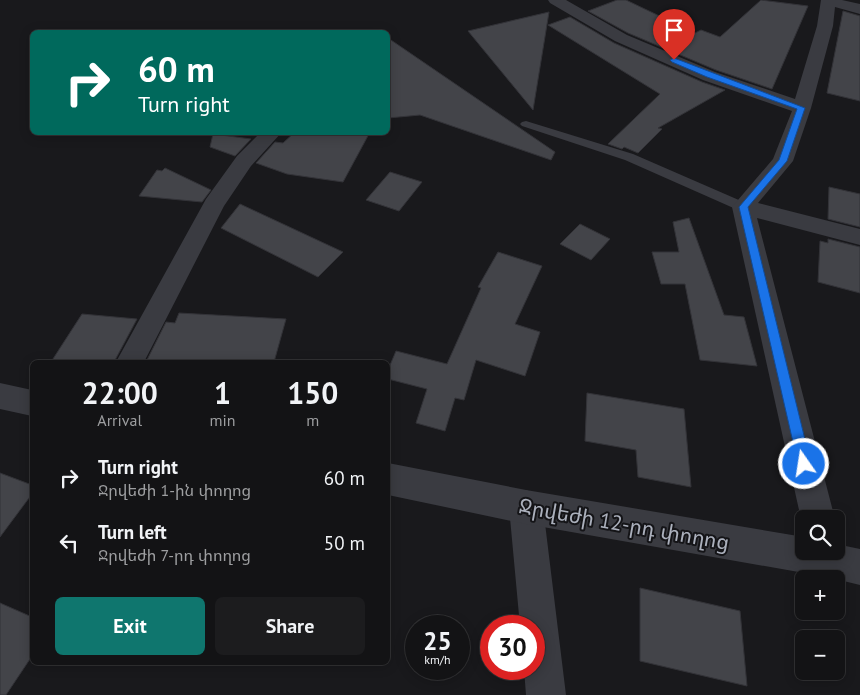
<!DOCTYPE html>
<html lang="en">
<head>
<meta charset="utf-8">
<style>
  :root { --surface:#131315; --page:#1c1c1e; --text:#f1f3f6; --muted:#9d9ea0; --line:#323234; --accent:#0f766e }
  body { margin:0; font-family:"PT Sans","Noto Sans Armenian",sans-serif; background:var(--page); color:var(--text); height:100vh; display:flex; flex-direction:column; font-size:19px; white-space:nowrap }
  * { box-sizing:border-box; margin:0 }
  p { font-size:16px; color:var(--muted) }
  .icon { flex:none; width:28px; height:28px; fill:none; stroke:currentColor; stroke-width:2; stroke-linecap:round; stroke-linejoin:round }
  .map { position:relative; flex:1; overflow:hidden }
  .drawer { position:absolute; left:30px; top:360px; width:360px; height:305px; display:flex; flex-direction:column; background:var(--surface); border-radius:8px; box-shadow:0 2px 12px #0003,0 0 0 1px var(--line) }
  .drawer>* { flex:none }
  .banner { position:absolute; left:30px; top:30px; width:360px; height:105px; border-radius:8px; box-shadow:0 2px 12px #0003,0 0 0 1px var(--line); background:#00695c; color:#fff; overflow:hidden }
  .tools { position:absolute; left:795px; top:510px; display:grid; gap:10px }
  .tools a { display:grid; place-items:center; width:50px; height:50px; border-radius:8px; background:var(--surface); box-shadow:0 2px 12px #0003,0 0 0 1px var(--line); font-size:25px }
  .speed { position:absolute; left:405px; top:615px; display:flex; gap:10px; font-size:25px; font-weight:700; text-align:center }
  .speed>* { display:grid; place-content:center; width:65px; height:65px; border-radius:50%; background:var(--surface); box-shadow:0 2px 12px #0003,0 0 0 1px var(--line); line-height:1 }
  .speed small { font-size:12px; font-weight:400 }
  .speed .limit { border:8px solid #d22; background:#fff; color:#111 }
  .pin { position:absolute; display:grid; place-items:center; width:42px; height:42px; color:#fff; margin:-51px -21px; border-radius:50% 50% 50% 0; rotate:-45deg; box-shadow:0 0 5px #0007 }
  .pin .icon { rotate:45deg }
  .me { position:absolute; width:55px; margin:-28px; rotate:347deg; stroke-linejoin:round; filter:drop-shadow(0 0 4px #0008) }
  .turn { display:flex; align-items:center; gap:18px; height:105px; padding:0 25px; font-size:22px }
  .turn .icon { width:65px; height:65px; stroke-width:2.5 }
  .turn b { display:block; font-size:35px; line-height:42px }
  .eta { display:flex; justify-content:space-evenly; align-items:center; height:85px; text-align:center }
  .eta b { font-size:30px; font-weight:700; line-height:35px }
  .primary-button { display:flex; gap:10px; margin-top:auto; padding:10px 25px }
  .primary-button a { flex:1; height:58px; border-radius:8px; background:var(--accent); color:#fff; font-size:20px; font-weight:700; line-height:58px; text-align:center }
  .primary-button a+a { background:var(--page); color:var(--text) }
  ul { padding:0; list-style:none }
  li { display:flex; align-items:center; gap:15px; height:65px; padding:0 25px }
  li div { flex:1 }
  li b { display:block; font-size:19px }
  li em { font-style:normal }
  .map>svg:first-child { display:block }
</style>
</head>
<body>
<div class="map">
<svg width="860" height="695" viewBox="0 0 860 695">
  <rect width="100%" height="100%" fill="#19191c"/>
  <g fill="#434449" stroke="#333338">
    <polygon points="617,0 626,0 695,33 701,30 720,37 761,0 808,6 772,89 716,70 628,33 588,11"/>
    <polygon points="843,11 860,16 860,101 827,93"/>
    <polygon points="549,12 533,110 468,31"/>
    <polygon points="570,17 614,43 702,82 725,90 658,128 662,129 638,153 624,147 622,149 608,144 660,94 548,25"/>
    <polygon points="388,38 555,152 551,160 420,115 388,118"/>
    <polygon points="295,132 370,132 343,182 287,174 256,163 275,142 283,143"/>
    <polygon points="213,134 251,139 235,156 210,147"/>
    <polygon points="165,168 211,190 202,202 139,196 157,170 162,171"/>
    <polygon points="390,172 422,182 399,211 366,200"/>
    <polygon points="829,187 860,194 860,227 828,219"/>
    <polygon points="240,204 343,252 318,277 221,228"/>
    <polygon points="689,218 724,315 744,317 757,366 700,360 685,284 661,284 652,252 679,252 673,222"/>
    <polygon points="580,224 610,239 591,260 560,244"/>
    <polygon points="828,239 860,247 860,293 818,282 820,241 828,243"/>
    <polygon points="498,252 542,266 515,324 540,332 525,376 476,360 464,400 455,398 445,431 416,423 427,389 388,379 388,370 396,351 447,364 481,288 478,287"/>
    <polygon points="179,313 286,319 274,362 146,362 166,322 175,323"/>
    <polygon points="82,314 137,319 114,362 51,362"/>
    <polygon points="587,393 684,409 691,487 638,477 636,450 585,441"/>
    <polygon points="0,473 32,485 32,494 0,537"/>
    <polygon points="640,588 740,611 747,686 640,661"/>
    <polygon points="0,603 32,617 32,656 6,695 0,695"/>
  </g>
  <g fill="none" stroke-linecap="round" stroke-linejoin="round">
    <polygon fill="#3a3b41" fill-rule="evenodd" points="526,121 633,154 748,204 750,207 748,210 738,210 625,160 522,126 520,124 522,122"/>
    <g fill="#3a3b41" fill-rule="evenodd">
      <polygon points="548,0 566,0 627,35 715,72 795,99 817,26 821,0 842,0 860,4 860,14 835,7 833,26 811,108 793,161 758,203 860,229 860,245 757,218 835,519 804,519 804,525 801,519 732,207 773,159 792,111 703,80 615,41 550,3"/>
      <polygon points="261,132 282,132 251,166 224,206 144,362 116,362 206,199 237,156"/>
      <polygon points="526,490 538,495 543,507 566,695 526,695 524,669 534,669 534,626 520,626 509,507 514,495"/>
    </g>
    <g fill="#3a3b41" fill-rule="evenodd">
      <polygon points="0,383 32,390 32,416 0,409"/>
      <polygon points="388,463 526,490 804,537 804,551 836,551 836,544 860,549 860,585 827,577 526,524 388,495"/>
    </g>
  </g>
  <polygon fill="#1a73e8" stroke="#114b97" points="674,58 805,108 787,161 748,207 811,464 809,468 804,470 800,468 798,464 739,207 779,160 797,109 707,77 672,62 670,60"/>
  <g text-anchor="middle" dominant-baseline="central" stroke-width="4" stroke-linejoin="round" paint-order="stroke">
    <g font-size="21" fill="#abb0bc" stroke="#141417">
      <text transform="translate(624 524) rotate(10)">Ջրվեժի 12-րդ փողոց</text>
    </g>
  </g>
</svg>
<div class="tools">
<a><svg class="icon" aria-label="search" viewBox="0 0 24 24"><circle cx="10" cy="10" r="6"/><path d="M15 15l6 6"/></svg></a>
<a>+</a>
<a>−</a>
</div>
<div class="speed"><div>25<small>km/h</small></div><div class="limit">30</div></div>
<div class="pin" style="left:674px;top:60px;background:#d93025"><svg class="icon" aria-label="arrive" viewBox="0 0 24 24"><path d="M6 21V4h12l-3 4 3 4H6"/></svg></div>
<svg class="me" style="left:804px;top:464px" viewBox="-20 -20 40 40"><circle r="17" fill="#1a73e8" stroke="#fff" stroke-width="3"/><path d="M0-11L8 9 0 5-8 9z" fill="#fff"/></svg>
<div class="banner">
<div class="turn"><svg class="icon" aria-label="right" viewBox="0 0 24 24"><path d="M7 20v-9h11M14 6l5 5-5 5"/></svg><div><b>60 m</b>Turn right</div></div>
</div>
<section class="drawer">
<div class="eta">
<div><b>22:00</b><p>Arrival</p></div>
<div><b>1</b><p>min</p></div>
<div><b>150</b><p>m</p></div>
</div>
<ul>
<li><svg class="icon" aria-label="right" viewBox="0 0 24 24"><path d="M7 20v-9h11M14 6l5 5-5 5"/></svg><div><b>Turn right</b><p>Ջրվեժի 1-ին փողոց</p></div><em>60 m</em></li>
<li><svg class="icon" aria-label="left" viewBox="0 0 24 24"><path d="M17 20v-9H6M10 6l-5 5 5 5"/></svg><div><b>Turn left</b><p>Ջրվեժի 7-րդ փողոց</p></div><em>50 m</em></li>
</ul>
<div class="primary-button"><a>Exit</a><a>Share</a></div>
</section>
</div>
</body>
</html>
